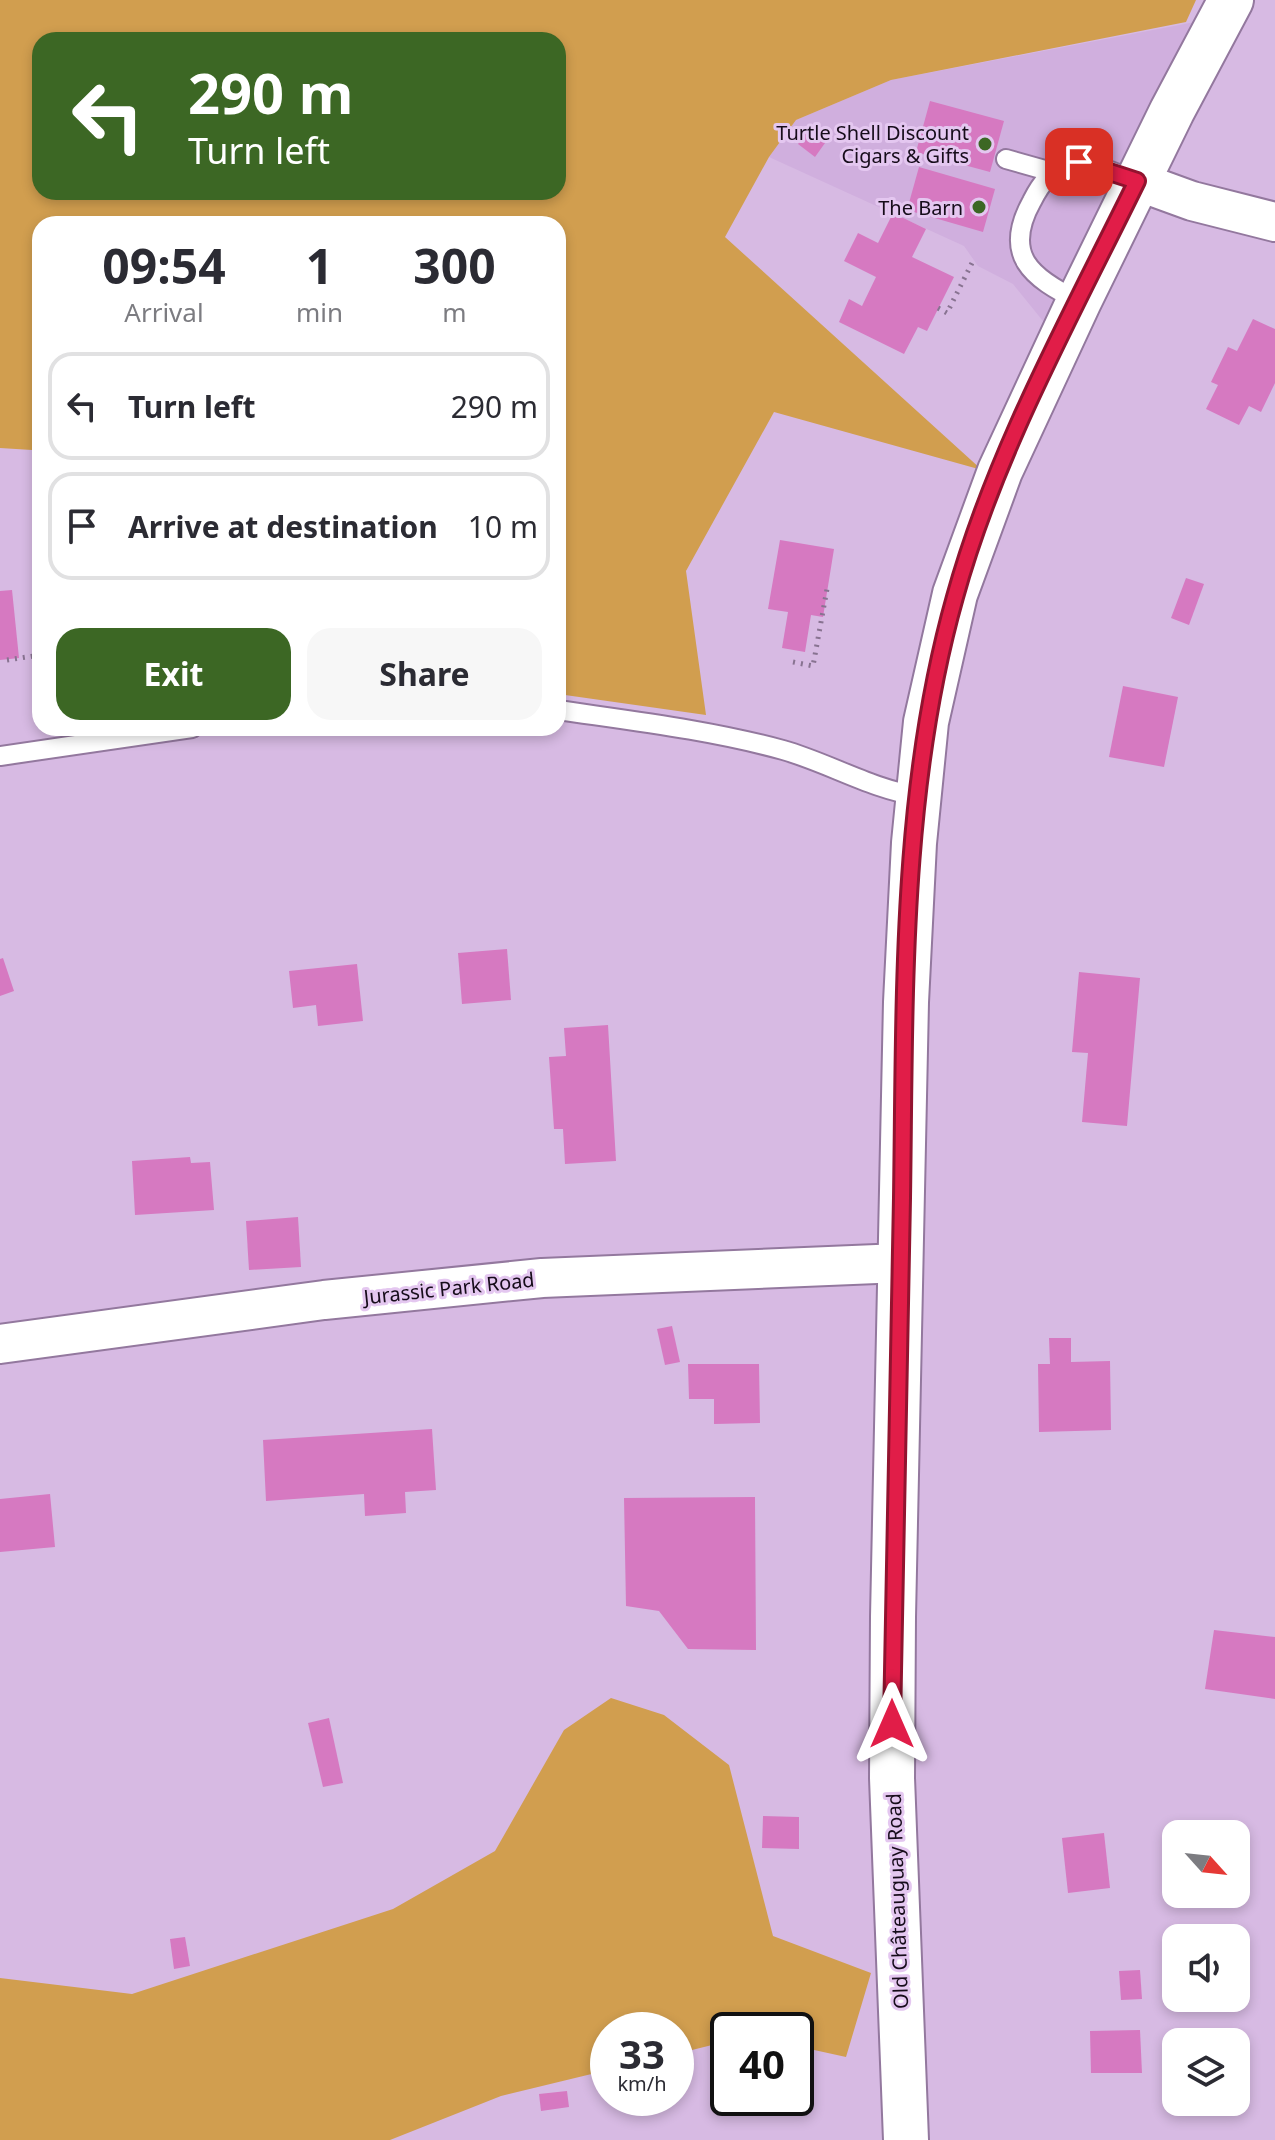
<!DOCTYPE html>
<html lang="en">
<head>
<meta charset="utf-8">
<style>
  :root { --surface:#fff; --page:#f7f7f7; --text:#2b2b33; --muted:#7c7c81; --line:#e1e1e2; --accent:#3c6724 }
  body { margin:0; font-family:"Noto Sans",sans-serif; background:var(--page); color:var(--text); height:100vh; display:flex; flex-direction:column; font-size:30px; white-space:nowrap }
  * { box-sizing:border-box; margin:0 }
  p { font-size:26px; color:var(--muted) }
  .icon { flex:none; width:44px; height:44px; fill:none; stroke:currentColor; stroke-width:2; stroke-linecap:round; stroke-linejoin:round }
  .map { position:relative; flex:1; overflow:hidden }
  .details { position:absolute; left:32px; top:216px; width:534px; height:520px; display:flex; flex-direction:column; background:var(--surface); border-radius:24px; box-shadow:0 4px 12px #0003 }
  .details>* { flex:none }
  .hud { position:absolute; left:32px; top:32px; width:534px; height:168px; border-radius:24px; box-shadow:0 4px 12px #0003; background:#3c6724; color:#fff; overflow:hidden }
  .needle { width:52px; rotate:117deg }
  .fabs { position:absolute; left:1162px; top:1820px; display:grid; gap:16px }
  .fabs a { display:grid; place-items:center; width:88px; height:88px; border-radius:16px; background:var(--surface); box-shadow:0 4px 12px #0003; font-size:40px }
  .speed { position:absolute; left:590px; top:2012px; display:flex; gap:16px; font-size:40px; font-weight:700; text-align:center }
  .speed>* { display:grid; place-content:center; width:104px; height:104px; border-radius:50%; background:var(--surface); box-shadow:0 4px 12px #0003; line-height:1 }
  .speed small { font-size:20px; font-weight:400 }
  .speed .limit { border:4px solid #111; border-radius:12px; background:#fff; color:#111 }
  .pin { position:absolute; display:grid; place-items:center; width:68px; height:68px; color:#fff; margin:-34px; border-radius:16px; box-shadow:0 4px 12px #0006 }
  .me { position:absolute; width:88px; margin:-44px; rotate:0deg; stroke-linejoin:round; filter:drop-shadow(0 0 6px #0008) }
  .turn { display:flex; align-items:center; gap:28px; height:168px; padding:0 24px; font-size:36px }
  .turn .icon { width:104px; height:104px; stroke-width:2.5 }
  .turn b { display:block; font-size:56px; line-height:68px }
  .eta { display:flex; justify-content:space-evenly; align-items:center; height:136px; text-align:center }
  .eta b { font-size:48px; font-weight:700; line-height:56px }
  .primary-button { display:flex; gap:16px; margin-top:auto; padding:16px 24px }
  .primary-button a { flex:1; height:92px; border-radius:24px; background:var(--accent); color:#fff; font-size:32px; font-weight:700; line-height:92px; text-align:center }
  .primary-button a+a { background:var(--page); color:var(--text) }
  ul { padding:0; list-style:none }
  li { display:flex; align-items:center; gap:24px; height:108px; margin:0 16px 12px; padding:0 8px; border:4px solid var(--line); border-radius:24px }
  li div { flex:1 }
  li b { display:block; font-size:30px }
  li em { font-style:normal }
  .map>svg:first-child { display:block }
</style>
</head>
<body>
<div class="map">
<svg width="1275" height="2140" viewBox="0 0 1275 2140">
  <rect width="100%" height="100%" fill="#d7bae3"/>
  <polygon fill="#d0afde" points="1200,21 1047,326 1013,284 978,266 964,246 769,157 796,120 891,80"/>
  <g fill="#d19e4f" fill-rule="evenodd">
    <path d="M0 0H1196L1186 22 891 80 796 120 769 157 725 237 982 470 774 412 686 571 706 715 558 694V224H40V468L32 450 0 448ZM40 40H558V192H40Z"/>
    <polygon points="611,1698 664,1715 729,1765 773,1936 871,1973 846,2057 796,2046 796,2030 728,2030 728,2041 676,2054 676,2030 608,2030 608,2070 501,2096 390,2140 0,2140 0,1978 132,1994 393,1909 495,1851 564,1730"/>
  </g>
  <g fill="#d679c1">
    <polygon points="930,101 1004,121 990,172 916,152"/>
    <polygon points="813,124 830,136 815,157 798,144"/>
    <polygon points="919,167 995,189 983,232 907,210"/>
    <polygon points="893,213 926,229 912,257 954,277 927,331 918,327 904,354 839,322 849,299 862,306 876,277 844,261 858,233 878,243"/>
    <polygon points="1253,319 1275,329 1275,383 1261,412 1249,406 1239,425 1206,409 1218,385 1211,382 1228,347 1237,351"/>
    <polygon points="780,540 834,549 823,617 811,615 805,652 782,648 788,612 768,609"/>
    <polygon points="1186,578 1204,584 1189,625 1171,618"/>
    <polygon points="12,590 19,658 0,660 0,591"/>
    <polygon points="1123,686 1178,697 1164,767 1109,757"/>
    <polygon points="507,949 511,1000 462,1004 458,953"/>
    <polygon points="3,958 14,991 0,996 0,959"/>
    <polygon points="357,964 363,1021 318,1026 316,1005 293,1008 289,971"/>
    <polygon points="1079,972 1140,978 1127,1126 1082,1122 1088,1053 1072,1052"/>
    <polygon points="608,1025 616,1161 565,1164 563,1129 554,1129 549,1057 566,1056 564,1028"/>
    <polygon points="190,1157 191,1163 210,1162 214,1210 135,1215 132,1161"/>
    <polygon points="298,1217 301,1267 249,1270 246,1221"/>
    <polygon points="672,1326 680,1362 665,1365 657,1329"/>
    <polygon points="1049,1338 1071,1338 1071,1362 1110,1361 1111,1430 1039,1432 1038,1364 1050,1364"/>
    <polygon points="688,1364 759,1364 760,1423 714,1424 714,1399 689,1399"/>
    <polygon points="432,1429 436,1490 405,1492 406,1513 365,1516 364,1494 266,1501 263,1440"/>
    <polygon points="50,1494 55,1547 0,1552 0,1499"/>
    <polygon points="755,1497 756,1650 688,1649 659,1611 626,1606 624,1498"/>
    <polygon points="1214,1630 1275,1637 1275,1699 1205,1689"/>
    <polygon points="329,1718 343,1783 323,1787 308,1723"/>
    <polygon points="763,1816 799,1817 799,1849 762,1848"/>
    <polygon points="1104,1833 1110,1888 1068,1893 1062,1838"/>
    <polygon points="185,1937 190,1966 174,1969 170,1939"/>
    <polygon points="1140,1970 1142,1999 1121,2000 1119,1971"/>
    <polygon points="1140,2030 1142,2073 1091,2073 1090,2031"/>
    <polygon points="567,2091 569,2107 541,2111 539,2094"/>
  </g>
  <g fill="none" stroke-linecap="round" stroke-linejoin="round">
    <defs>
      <g id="lane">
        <polyline points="1006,159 1052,172"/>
        <path d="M1079 301C1031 278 1002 255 1032 201 1041 183 1052 169 1071 162L1105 169 1137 181"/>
        <path d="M558 710C633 721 710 730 783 750 829 763 871 789 918 796"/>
        <polyline points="0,756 192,728"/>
      </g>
      <g id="street">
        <polyline points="1137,181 1192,201 1275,222"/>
        <polyline points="0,1344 324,1300 542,1278 901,1263"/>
      </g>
      <polyline id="secondary" points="906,2140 892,1778 893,1617 906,1002 914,843 926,722 955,594 1000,471 1079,301 1172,111 1231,0"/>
    </defs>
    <use href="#lane" stroke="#93789e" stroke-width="22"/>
    <use href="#street" stroke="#93789e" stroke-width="42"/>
    <use href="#secondary" stroke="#93789e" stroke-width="48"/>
    <g stroke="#887391" stroke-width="5" stroke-dasharray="2 6" stroke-linecap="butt">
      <polyline points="938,308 947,313 974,259"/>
      <polyline points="7,660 40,655"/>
      <polyline points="793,662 813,666 827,589"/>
    </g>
    <use href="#lane" stroke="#fff" stroke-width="18"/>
    <use href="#street" stroke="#fff" stroke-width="38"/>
    <use href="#secondary" stroke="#fff" stroke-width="44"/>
  </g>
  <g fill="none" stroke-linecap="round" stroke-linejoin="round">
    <defs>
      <path id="route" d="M892 1724C894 1549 900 1373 902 1198 905 998 900 791 955 597 995 452 1071 316 1137 181L1079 162"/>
    </defs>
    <use href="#route" stroke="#92132f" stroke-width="20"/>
    <use href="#route" stroke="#e11d48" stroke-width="14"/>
  </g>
  <g fill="#3c6724" stroke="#e4c7f0" stroke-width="3">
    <circle cx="985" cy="144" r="8"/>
    <circle cx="979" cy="207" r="8"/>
  </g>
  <g text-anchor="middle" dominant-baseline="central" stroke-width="6" stroke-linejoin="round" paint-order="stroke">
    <g font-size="20" fill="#160c1a" stroke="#e4c7f0" text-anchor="end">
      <text x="969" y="132">Turtle Shell Discount<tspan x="969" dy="23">Cigars &amp; Gifts</tspan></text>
      <text x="963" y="207">The Barn</text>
    </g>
    <g font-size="20" fill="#160c1a" stroke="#e4c7f0">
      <text transform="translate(449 1288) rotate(-6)">Jurassic Park Road</text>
      <text transform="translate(897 1901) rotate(-92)">Old Châteauguay Road</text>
    </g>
  </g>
</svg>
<div class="fabs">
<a><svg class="needle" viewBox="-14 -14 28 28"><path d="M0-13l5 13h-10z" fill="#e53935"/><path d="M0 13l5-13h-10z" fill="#7c7c81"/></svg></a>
<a><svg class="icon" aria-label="sound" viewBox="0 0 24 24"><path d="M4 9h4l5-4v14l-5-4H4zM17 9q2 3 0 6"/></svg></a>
<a><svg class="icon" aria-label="layers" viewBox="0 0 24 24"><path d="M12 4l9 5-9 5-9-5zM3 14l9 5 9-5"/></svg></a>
</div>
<div class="speed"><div>33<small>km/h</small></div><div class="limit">40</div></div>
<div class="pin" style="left:1079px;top:162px;background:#d93025"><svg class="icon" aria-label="arrive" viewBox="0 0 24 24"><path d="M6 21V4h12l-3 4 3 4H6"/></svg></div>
<svg class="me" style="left:892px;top:1724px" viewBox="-20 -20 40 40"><path d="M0-17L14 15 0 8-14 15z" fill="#e11d48" stroke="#fff" stroke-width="4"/></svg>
<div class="hud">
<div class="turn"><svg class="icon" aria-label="left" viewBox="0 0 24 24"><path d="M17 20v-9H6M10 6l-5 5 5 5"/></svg><div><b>290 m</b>Turn left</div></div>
</div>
<section class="details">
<div class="eta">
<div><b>09:54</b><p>Arrival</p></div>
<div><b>1</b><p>min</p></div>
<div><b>300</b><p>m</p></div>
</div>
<ul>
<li><svg class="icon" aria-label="left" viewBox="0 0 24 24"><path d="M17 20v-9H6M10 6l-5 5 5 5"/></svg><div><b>Turn left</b></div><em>290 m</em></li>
<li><svg class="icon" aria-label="arrive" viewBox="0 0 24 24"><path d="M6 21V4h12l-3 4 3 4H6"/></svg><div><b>Arrive at destination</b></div><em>10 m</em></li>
</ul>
<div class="primary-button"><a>Exit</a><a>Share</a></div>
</section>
</div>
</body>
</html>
